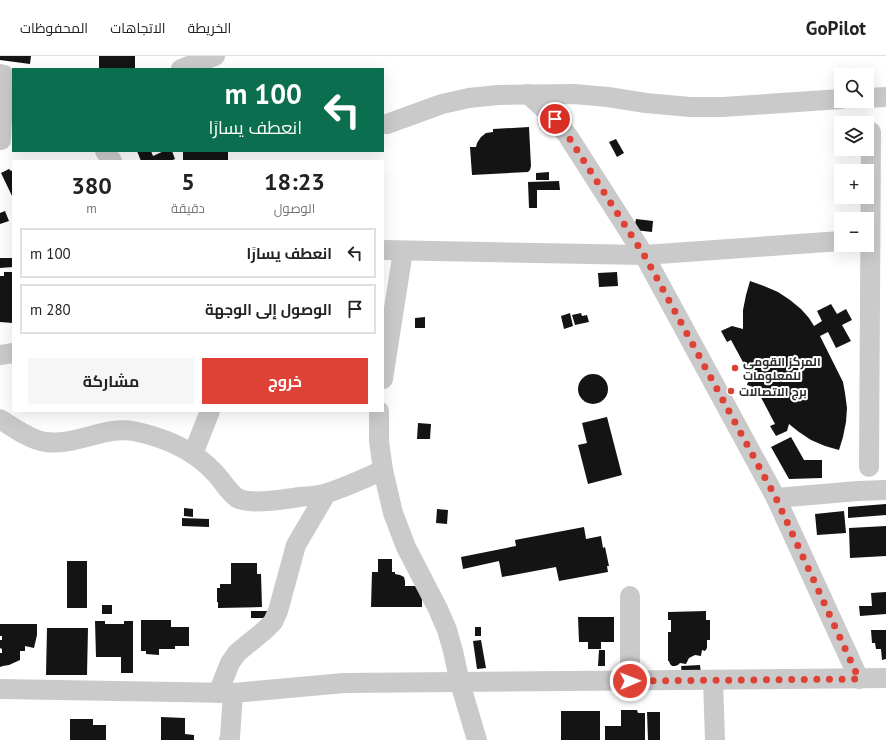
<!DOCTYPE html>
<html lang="ar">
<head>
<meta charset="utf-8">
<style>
  :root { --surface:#fff; --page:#f6f6f6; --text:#222; --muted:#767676; --line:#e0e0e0; --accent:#de4135 }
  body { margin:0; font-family:"PT Sans",Cairo,sans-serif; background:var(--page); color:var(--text); direction:rtl; height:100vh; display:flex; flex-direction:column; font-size:15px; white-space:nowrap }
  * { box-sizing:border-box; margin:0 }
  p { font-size:13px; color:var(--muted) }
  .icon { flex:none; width:22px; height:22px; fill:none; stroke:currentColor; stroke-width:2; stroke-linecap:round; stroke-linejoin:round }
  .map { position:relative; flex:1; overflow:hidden; direction:ltr }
  .panel { position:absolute; left:12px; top:104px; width:372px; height:252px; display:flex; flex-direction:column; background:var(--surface); border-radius:0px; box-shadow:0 4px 16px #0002; direction:rtl }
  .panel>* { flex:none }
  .guide { position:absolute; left:12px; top:12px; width:372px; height:84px; border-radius:0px; box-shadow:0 4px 16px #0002; direction:rtl; background:#0b6e4f; color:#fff; overflow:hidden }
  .buttons { position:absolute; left:834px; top:12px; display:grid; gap:8px }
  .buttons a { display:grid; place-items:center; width:40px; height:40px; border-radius:0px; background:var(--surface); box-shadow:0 4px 16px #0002; font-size:20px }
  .pin { position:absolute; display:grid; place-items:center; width:34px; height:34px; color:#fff; margin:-17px; border:2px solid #fff; border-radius:50%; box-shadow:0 1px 4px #0007 }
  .me { position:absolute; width:44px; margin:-22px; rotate:89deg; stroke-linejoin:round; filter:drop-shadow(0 0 3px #0008) }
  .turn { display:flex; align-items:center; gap:14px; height:84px; padding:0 16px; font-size:18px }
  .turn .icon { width:52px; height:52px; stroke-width:2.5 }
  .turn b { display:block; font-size:28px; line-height:34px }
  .eta { display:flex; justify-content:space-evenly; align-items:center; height:68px; text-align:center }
  .eta b { font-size:24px; font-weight:700; line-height:28px }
  .action { display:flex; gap:8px; margin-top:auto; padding:8px 16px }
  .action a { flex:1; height:46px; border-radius:0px; background:var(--accent); color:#fff; font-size:16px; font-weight:700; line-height:46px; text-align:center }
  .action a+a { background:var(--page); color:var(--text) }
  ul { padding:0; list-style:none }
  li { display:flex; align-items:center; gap:12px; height:50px; margin:0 8px 6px; padding:0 8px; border:2px solid var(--line); border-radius:0px }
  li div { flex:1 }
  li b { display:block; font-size:15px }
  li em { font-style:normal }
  header { display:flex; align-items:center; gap:24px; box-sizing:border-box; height:56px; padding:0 20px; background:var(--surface); border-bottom:1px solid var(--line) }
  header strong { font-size:19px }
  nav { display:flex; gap:22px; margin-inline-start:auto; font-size:14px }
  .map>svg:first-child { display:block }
</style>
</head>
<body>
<header>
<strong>GoPilot</strong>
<nav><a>الخريطة</a><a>الاتجاهات</a><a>المحفوظات</a></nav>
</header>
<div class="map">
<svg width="886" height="684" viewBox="0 0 886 684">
  <rect width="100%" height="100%" fill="#fff"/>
  <g fill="#141414">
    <polygon points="0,0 31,0 30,8 0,4"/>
    <rect x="99" y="0" width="36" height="13"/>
    <polygon points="529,71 531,110 530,114 528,116 472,119 470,91 476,91 477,87 481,81 486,77 493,76 493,73"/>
    <polygon points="616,83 624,97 617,101 609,86"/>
    <polygon points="137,95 151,95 153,100 164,95 172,95 175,103 170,105 141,105"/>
    <rect x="183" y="95" width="45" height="10"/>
    <polygon points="9,113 11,115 13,114 13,142 1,117"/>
    <polygon points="549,116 549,124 536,124 536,117"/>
    <polygon points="559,125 560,134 537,134 537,152 529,152 528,126"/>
    <polygon points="5,155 9,165 0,168 0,157"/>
    <polygon points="636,163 653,165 652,176 634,174"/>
    <polygon points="0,202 13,202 13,211 0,212"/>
    <polygon points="4,216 13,216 13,267 0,266 0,220 4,220"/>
    <polygon points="617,216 618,230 599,231 598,217"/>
    <polygon points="750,225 764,230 778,236 790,244 801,253 809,262 814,270 822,265 817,255 831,248 837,258 846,253 852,264 842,269 851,285 836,292 828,276 820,280 843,326 845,337 847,352 846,366 843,381 839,394 825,390 811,384 799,376 789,368 787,375 776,380 770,370 775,368 756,332 747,329 750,319 731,284 727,286 721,275 732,270 743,273 743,254 746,239"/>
    <polygon points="570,257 573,270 564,273 561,260"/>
    <polygon points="581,257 582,260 587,259 589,266 575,269 572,259"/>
    <polygon points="425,261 425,272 415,272 415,262"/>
    <circle cx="593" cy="333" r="15"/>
    <polygon points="607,361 622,419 588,428 578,389 587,387 582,367"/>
    <polygon points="418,367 431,368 430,383 417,383"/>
    <polygon points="791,381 804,404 822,404 822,422 789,423 771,391"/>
    <polygon points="886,448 886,459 848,462 848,451"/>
    <polygon points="184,452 193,453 193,461 184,460"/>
    <polygon points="437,453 448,454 447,468 436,467"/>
    <polygon points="844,455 846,477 817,479 815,458"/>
    <polygon points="182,462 209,463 209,471 182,470"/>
    <polygon points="886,470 886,500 850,502 849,472"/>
    <polygon points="584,471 586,483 601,480 603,492 605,491 609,510 607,510 608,516 559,525 556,511 502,521 499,505 463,513 461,501 516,490 515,484"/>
    <polygon points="378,503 392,503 392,516 395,516 395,518 400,519 404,521 405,525 405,530 422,530 422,551 371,551 372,516 378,516"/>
    <rect x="67" y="505" width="20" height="47"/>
    <polygon points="231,507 257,507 257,518 261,518 262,551 218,552 218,546 217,546 217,532 220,532 220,528 231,528"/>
    <polygon points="886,536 886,558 860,560 859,550 872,550 871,537"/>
    <rect x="102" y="549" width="10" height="9"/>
    <rect x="251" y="555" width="17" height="7"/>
    <polygon points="706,555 706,564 710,564 710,584 707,584 707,592 705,595 702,594 701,600 695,599 689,602 686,608 680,607 678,609 675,610 672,610 670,608 669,605 668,605 668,576 671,576 671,564 668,564 668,556"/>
    <polygon points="578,561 614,561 614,586 601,586 601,593 588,593 588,586 579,586"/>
    <polygon points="141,564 171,564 171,571 189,571 189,590 175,590 175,593 159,593 159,599 146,598 146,595 141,595"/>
    <polygon points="95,565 105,565 105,568 124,568 124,565 133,565 133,617 121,617 121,601 96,601"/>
    <polygon points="0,568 37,568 37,579 34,592 25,590 25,595 20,595 20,604 9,609 3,610 0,611 0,597 2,597 2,593 0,592 0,584 2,584 2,580 0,580"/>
    <rect x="475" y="571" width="6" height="9"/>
    <polygon points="47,572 88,572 87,619 46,619"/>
    <polygon points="871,574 886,574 886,603 882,604 881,593 876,593 875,587 872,587"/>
    <polygon points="481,584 486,612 477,613 473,585"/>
    <polygon points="599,594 605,594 605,610 598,610"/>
    <polygon points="700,609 701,617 682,618 681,610"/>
    <polygon points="621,654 637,654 638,657 645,657 645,684 605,684 605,670 621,670"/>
    <rect x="561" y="655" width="39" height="29"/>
    <polygon points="647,656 660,656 660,684 648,684"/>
    <polygon points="161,661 185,662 185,678 194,679 194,684 161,684"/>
    <polygon points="70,663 93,663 93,669 106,669 106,684 70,684"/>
  </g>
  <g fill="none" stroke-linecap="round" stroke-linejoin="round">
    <g stroke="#cacaca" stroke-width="20">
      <polyline points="181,13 215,0"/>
      <polyline points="0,18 4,19 1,84"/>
      <polyline points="528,38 555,63 568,80 644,199 776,442 859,623"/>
      <polyline points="867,42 886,41"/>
      <polyline points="383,68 387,68 442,48 469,42 498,39 574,38 608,41 646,47 690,51 723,51 841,43"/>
      <polyline points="105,95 112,105"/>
      <polyline points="383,194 644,199 841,185"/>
      <polyline points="0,299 13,297"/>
      <polyline points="383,323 403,195"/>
      <polyline points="379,355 379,385 383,414 393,457 406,491 438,553 447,574 453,595 460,627 477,684"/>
      <path d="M0 363C12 371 32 385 46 386 75 390 105 370 133 375 163 381 194 394 215 417 223 425 227 435 237 442 241 444 245 445 249 445 266 447 283 443 300 441 309 440 319 440 327 437 346 431 365 422 383 414"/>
      <polyline points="193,398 210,355"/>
      <polyline points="869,411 871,76"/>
      <polyline points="776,442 858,435 886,434"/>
      <polyline points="713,624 715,684"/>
      <polyline points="630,625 630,540"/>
      <polyline points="0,633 233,637 344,627 886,622"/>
      <polyline points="218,637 230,607 237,597 265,574 273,566 278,555 296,489 326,438"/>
      <polyline points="229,684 230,681 233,637"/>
    </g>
  </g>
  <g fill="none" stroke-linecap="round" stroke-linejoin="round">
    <polyline stroke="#de4135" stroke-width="7" stroke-dasharray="0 12.6" points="555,63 568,80 644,199 659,226 776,442 859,623 630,625"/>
  </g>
  <g fill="#de4135" stroke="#fff" stroke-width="1.5">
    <circle cx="735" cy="312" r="4"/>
    <circle cx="731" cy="335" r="4"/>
  </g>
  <g text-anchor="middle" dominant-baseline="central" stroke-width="4" stroke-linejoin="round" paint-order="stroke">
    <g font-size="12" font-weight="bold" fill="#2d2d2d" stroke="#fff" text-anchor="start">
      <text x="743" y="305">المركز القومي<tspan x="743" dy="14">للمعلومات</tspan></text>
      <text x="739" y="335">برج الاتصالات</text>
    </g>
  </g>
</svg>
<div class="buttons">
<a><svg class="icon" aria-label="search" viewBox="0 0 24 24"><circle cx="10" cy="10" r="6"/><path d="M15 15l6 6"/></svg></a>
<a><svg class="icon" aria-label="layers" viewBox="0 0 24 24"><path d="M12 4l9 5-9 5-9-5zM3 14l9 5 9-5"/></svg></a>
<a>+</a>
<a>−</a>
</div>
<div class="pin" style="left:555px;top:63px;background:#d93025"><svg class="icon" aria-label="arrive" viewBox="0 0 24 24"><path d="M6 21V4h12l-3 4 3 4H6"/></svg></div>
<svg class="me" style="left:630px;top:625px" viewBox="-20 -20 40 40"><circle r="17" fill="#de4135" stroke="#fff" stroke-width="3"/><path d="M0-11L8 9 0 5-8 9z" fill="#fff"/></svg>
<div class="guide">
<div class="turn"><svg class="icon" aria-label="left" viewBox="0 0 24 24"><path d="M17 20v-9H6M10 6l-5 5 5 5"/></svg><div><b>100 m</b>انعطف يسارًا</div></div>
</div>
<section class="panel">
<div class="eta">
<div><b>18:23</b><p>الوصول</p></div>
<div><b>5</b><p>دقيقة</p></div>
<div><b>380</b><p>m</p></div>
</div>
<ul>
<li><svg class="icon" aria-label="left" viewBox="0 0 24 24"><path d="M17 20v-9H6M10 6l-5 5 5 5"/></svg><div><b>انعطف يسارًا</b></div><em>100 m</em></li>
<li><svg class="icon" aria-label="arrive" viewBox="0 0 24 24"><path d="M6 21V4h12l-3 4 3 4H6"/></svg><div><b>الوصول إلى الوجهة</b></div><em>280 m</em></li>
</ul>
<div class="action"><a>خروج</a><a>مشاركة</a></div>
</section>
</div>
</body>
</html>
